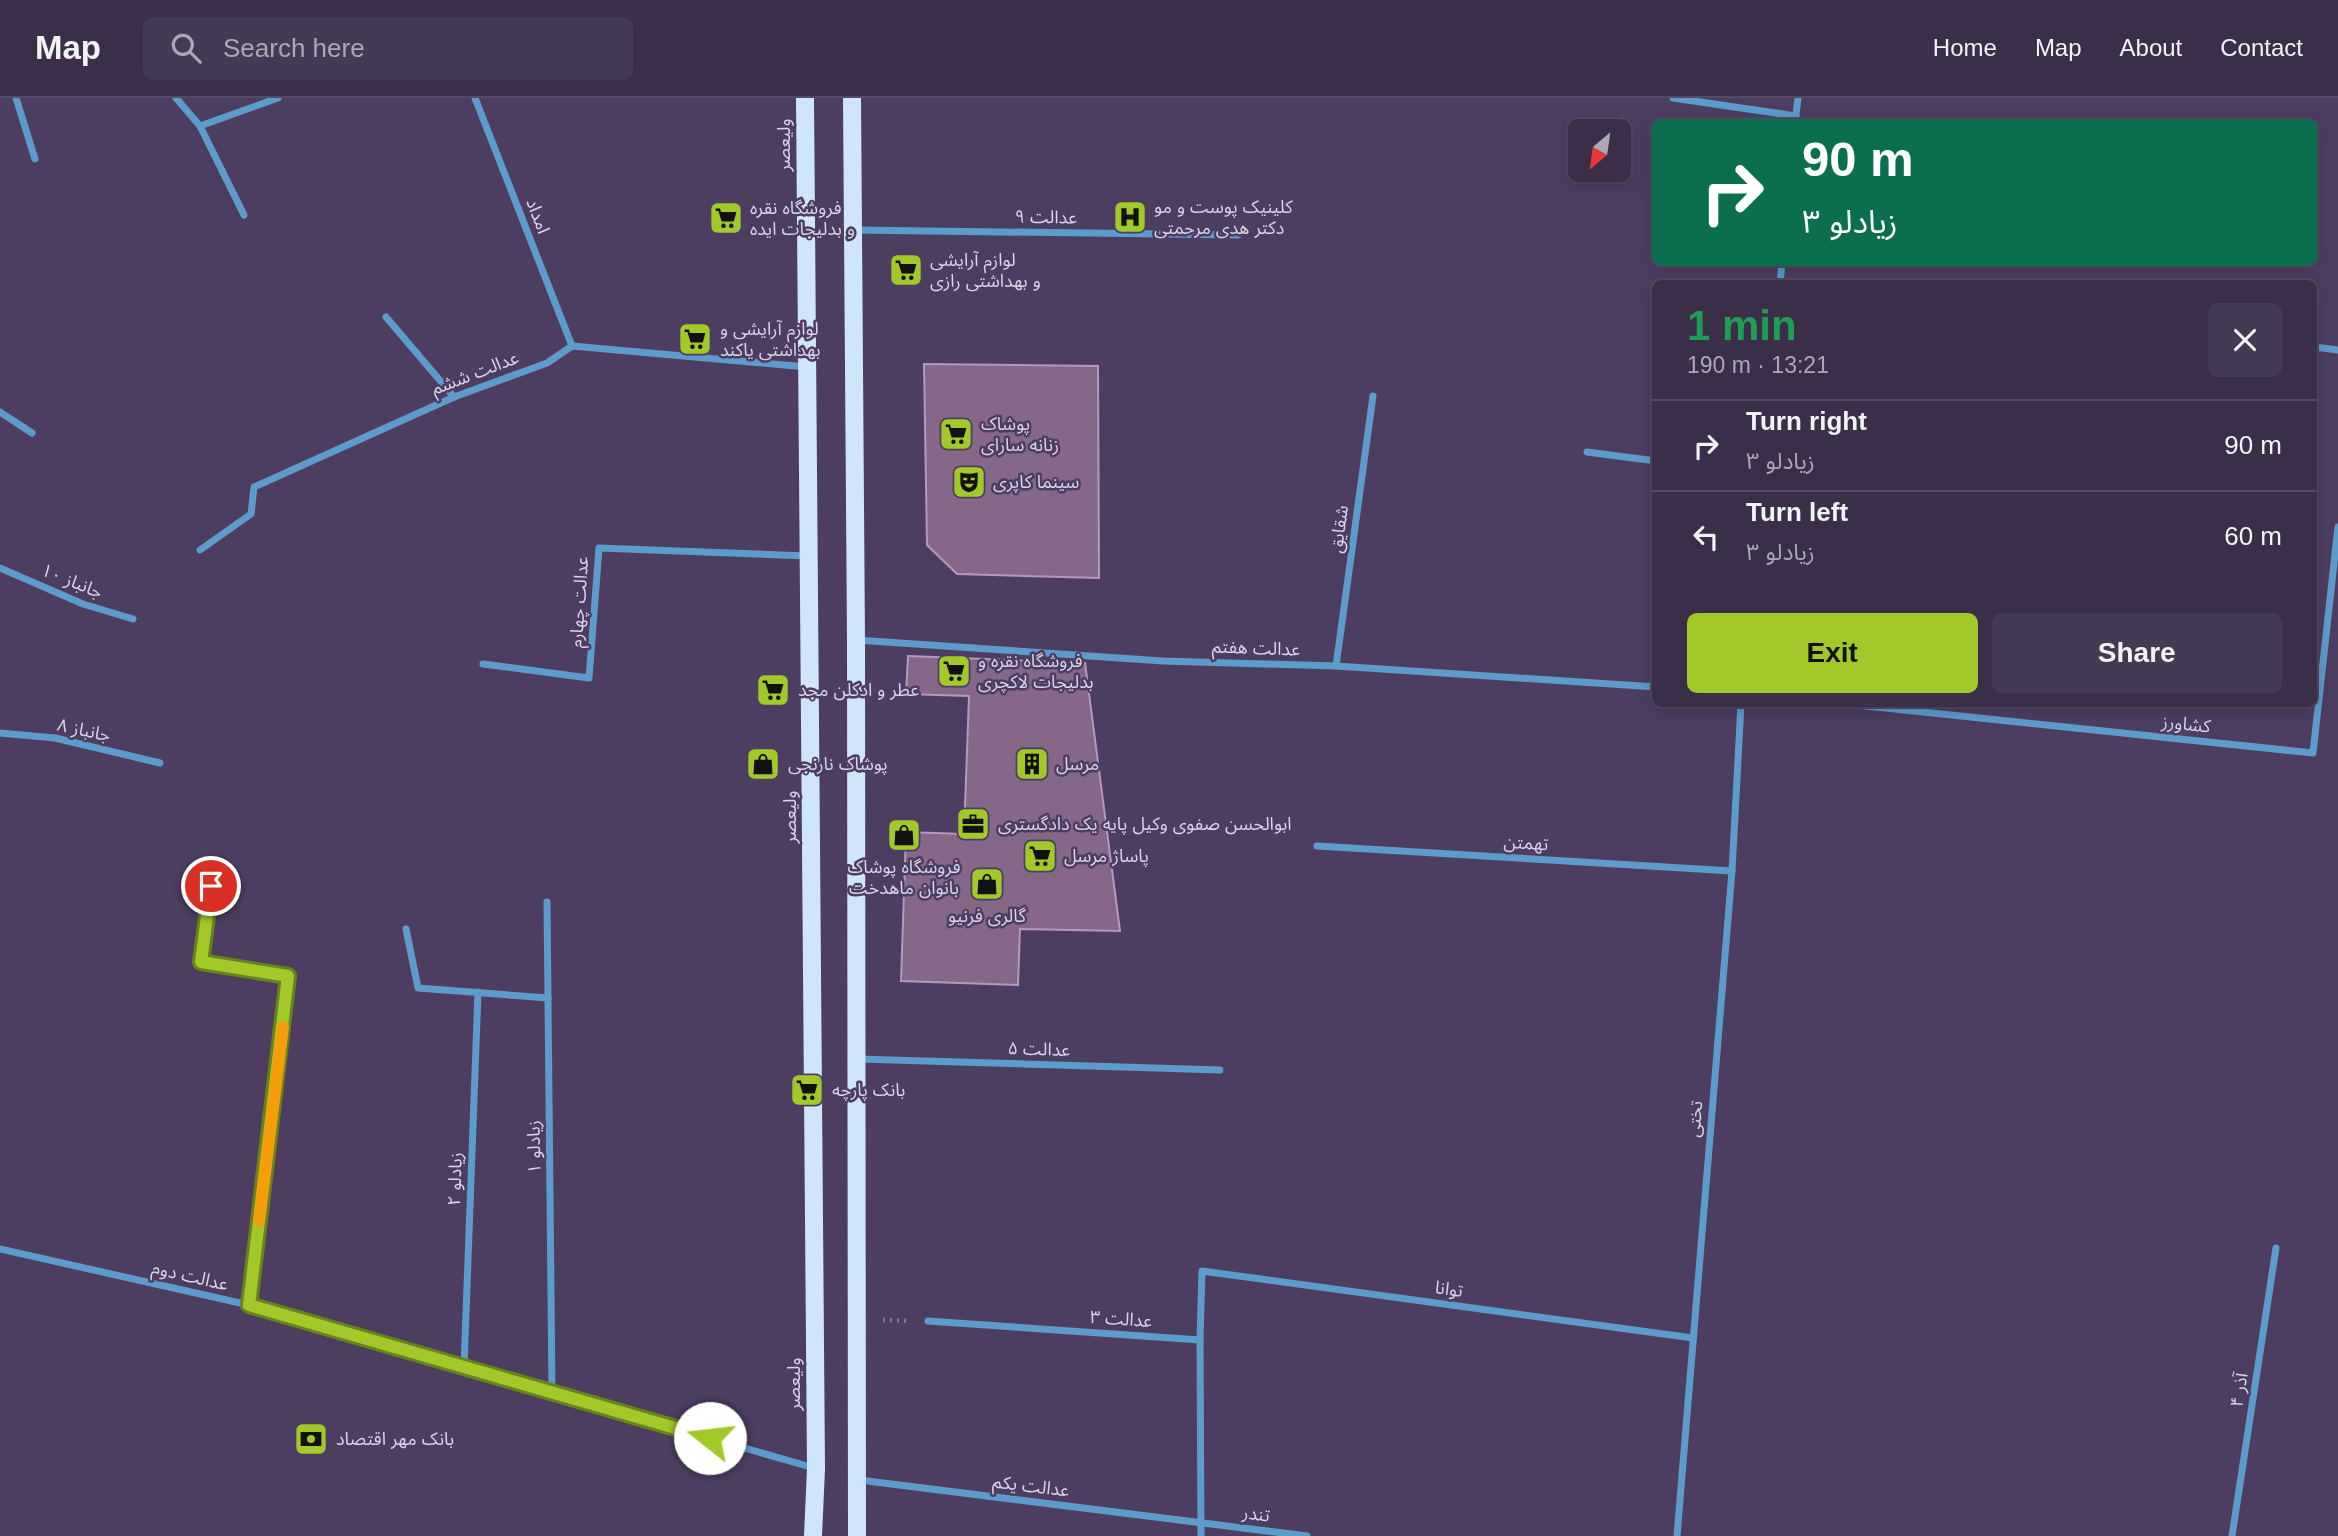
<!DOCTYPE html>
<html lang="en">
<head>
<meta charset="utf-8">
<style>
  :root { --surface:#3a2e49; --page:#453a53; --text:#f1f3f6; --muted:#aba8b4; --line:#544a61; --accent:#a2c929 }
  body { margin:0; font-family:Helvetica,"Noto Sans Arabic",sans-serif; background:var(--page); color:var(--text); height:100vh; display:flex; flex-direction:column; font-size:26px; white-space:nowrap }
  * { box-sizing:border-box; margin:0 }
  p { font-size:23px; color:var(--muted) }
  .icon { flex:none; width:38px; height:38px; fill:none; stroke:currentColor; stroke-width:2; stroke-linecap:round; stroke-linejoin:round }
  .map { position:relative; flex:1; overflow:hidden }
  .sheet { position:absolute; left:1652px; top:182px; width:665px; height:427px; display:flex; flex-direction:column; background:var(--surface); border-radius:10px; box-shadow:0 4px 18px #0003,0 0 0 2px var(--line) }
  .sheet>* { flex:none }
  .top-card { position:absolute; left:1652px; top:21px; width:665px; height:147px; border-radius:10px; box-shadow:0 4px 18px #0003,0 0 0 2px var(--line); background:#0b6e4f; color:#fff; overflow:hidden }
  .needle { width:46px; rotate:209deg }
  .controls { position:absolute; left:1568px; top:21px; display:grid; gap:14px }
  .controls a { display:grid; place-items:center; width:63px; height:63px; border-radius:10px; background:var(--surface); box-shadow:0 4px 18px #0003,0 0 0 2px var(--line); font-size:35px }
  .pin { position:absolute; display:grid; place-items:center; width:60px; height:60px; color:#fff; margin:-30px; border:4px solid #fff; border-radius:50%; box-shadow:0 2px 7px #0007 }
  .me { position:absolute; width:77px; margin:-38px; rotate:286deg; stroke-linejoin:round; filter:drop-shadow(0 0 5px #0008) }
  .turn { display:flex; align-items:center; gap:24px; height:147px; padding:0 35px; font-size:32px }
  .turn .icon { width:91px; height:91px; stroke-width:2.5 }
  .turn b { display:block; font-size:49px; line-height:60px }
  .round { display:grid; place-items:center; flex:none; width:74px; height:74px; border-radius:10px; background:var(--page) }
  .summary { display:flex; align-items:center; justify-content:space-between; height:119px; padding:0 35px }
  h1 { font-size:42px; font-weight:700; line-height:52px; color:#1e9e55 }
  .primary-button { display:flex; gap:14px; margin-top:auto; padding:14px 35px }
  .primary-button a { flex:1; height:80px; border-radius:10px; background:var(--accent); color:#111; font-size:28px; font-weight:700; line-height:80px; text-align:center }
  .primary-button a+a { background:var(--page); color:var(--text) }
  ul { padding:0; list-style:none }
  li { display:flex; align-items:center; gap:21px; height:91px; padding:0 35px; border-top:2px solid var(--line) }
  li div { flex:1 }
  li b { display:block; font-size:26px }
  li em { font-style:normal }
  header { display:flex; align-items:center; gap:42px; box-sizing:border-box; height:98px; padding:0 35px; background:var(--surface); border-bottom:2px solid var(--line) }
  header strong { font-size:33px }
  nav { display:flex; gap:38px; margin-inline-start:auto; font-size:24px }
  .search { width:490px; height:63px; background:var(--page); display:flex; align-items:center; gap:18px; box-sizing:border-box; padding:0 24px; border-radius:10px; color:var(--muted); font-size:26px }
  .map>svg:first-child { display:block }
</style>
</head>
<body>
<header>
<strong>Map</strong>
<div class="search"><svg class="icon" aria-label="search" viewBox="0 0 24 24"><circle cx="10" cy="10" r="6"/><path d="M15 15l6 6"/></svg>Search here</div>
<nav><a>Home</a><a>Map</a><a>About</a><a>Contact</a></nav>
</header>
<div class="map">
<svg width="2338" height="1438" viewBox="0 0 2338 1438">
  <rect width="100%" height="100%" fill="#4d3e61"/>
  <g fill="#856888" stroke="#b797ba" stroke-width="2">
    <polygon points="924,266 1098,268 1099,480 957,476 927,447"/>
    <polygon points="908,558 1085,565 1120,833 1020,831 1018,887 901,883 906,734 964,736 969,598 906,596"/>
  </g>
  <g fill="none" stroke-linecap="round" stroke-linejoin="round">
    <polyline stroke="#867a97" stroke-width="4.5" stroke-dasharray="2 5" stroke-linecap="butt" points="883,1222 909,1223"/>
    <g stroke="#5c9ccd" stroke-width="7">
      <polyline points="16,0 35,61"/>
      <polyline points="176,0 200,28 244,117"/>
      <polyline points="475,0 572,248"/>
      <polyline points="1673,0 1796,18"/>
      <polyline points="1795,24 1798,0"/>
      <polyline points="200,28 278,0"/>
      <polyline points="854,132 1238,137"/>
      <polyline points="1780,186 1782,164"/>
      <polyline points="386,219 454,299"/>
      <polyline points="2314,249 2338,252"/>
      <polyline points="0,314 32,335"/>
      <polyline points="1587,354 1656,363"/>
      <polyline points="200,452 251,416 254,389 454,299 547,265 572,248 807,269"/>
      <polyline points="0,470 83,506 133,521"/>
      <polyline points="856,542 1163,563 1336,568 1656,589"/>
      <polyline points="483,566 589,580 599,450 808,458"/>
      <polyline points="1336,568 1373,298"/>
      <polyline points="1847,606 2313,655 2338,429"/>
      <polyline points="0,635 55,640 160,665"/>
      <polyline points="1317,748 1732,773"/>
      <polyline points="211,788 201,864 288,878 249,1207"/>
      <polyline points="547,804 552,1294"/>
      <polyline points="406,831 418,890 548,900"/>
      <polyline points="858,961 1220,972"/>
      <polyline points="0,1151 249,1207 814,1370"/>
      <polyline points="928,1223 1200,1242 1201,1438"/>
      <polyline points="1200,1242 1202,1173 1693,1240"/>
      <polyline points="464,1269 478,894"/>
      <polyline points="859,1382 1307,1438"/>
      <polyline points="1677,1438 1732,773 1741,606"/>
      <polyline points="2232,1438 2276,1150"/>
    </g>
    <g stroke="#cfe6fa" stroke-width="18">
      <polyline points="805,0 816,1371 813,1438"/>
      <polyline points="852,0 856,542 857,1438"/>
    </g>
  </g>
  <g fill="none" stroke-linecap="round" stroke-linejoin="round">
    <defs>
      <polyline id="route" points="211,788 201,864 288,878 249,1207 710,1340"/>
    </defs>
    <use href="#route" stroke="#69831b" stroke-width="18"/>
    <use href="#route" stroke="#a2c929" stroke-width="12"/>
    <polyline stroke="#f59e0b" stroke-width="12" points="259,1123 283,929"/>
  </g>
  <defs>
    <symbol id="hospital-square" viewBox="-11 -11 22 22"><rect x="-9" y="-9" width="18" height="18" rx="4" fill="#a2c929" stroke="#4d3e61"/><path d="M-5-5h3v3.5h4V-5h3V5h-3V1.5h-4V5h-3Z" fill="#111"/></symbol>
    <symbol id="supermarket-square" viewBox="-11 -11 22 22"><rect x="-9" y="-9" width="18" height="18" rx="4" fill="#a2c929" stroke="#4d3e61"/><path d="M-6-5.5h2.5l.6 2H6L4.5 2H-2.5L-4.4-4H-6ZM-1.5 3.2a1.3 1.3 0 1 0 .1 0ZM3 3.2a1.3 1.3 0 1 0 .1 0Z" fill="#111"/></symbol>
    <symbol id="theatre-square" viewBox="-11 -11 22 22"><rect x="-9" y="-9" width="18" height="18" rx="4" fill="#a2c929" stroke="#4d3e61"/><path d="M-5-5.5Q0-4 5-5.5V0Q5 5 0 6Q-5 5-5 0ZM-3.3-2.5H-1v1.5H-3.3ZM1-2.5H3.3v1.5H1ZM-2.8 1Q0 5.5 2.8 1Z" fill="#111"/></symbol>
    <symbol id="shop-square" viewBox="-11 -11 22 22"><rect x="-9" y="-9" width="18" height="18" rx="4" fill="#a2c929" stroke="#4d3e61"/><path d="M-5-2.5h2.3a2.7 3.5 0 0 1 5.4 0H5L5.5 6h-11ZM-1.5-2.5h3a1.5 2.3 0 0 0-3 0Z" fill="#111"/></symbol>
    <symbol id="building-square" viewBox="-11 -11 22 22"><rect x="-9" y="-9" width="18" height="18" rx="4" fill="#a2c929" stroke="#4d3e61"/><path d="M-4-6H4V6H1V3H-1V6H-4ZM-2.5-4.3h1.7v1.8h-1.7ZM.8-4.3h1.7v1.8H.8ZM-2.5-1h1.7V.8h-1.7ZM.8-1h1.7V.8H.8Z" fill="#111"/></symbol>
    <symbol id="office-square" viewBox="-11 -11 22 22"><rect x="-9" y="-9" width="18" height="18" rx="4" fill="#a2c929" stroke="#4d3e61"/><path d="M-6-3h4V-5.5h4V-3h4V5H-6ZM-1-4.5V-3h2v-1.5ZM-6 0V1H6V0Z" fill="#111"/></symbol>
    <symbol id="bank-square" viewBox="-11 -11 22 22"><rect x="-9" y="-9" width="18" height="18" rx="4" fill="#a2c929" stroke="#4d3e61"/><path d="M-6-4H6V4H-6ZM0-2.3a2.3 2.3 0 1 0 0 4.6a2.3 2.3 0 1 0 0-4.6Z" fill="#111"/></symbol>
  </defs>
  <g fill-rule="evenodd">
    <use href="#hospital-square" x="1111" y="100" width="38" height="38"/>
    <use href="#supermarket-square" x="707" y="101" width="38" height="38"/>
    <use href="#supermarket-square" x="887" y="153" width="38" height="38"/>
    <use href="#supermarket-square" x="676" y="222" width="38" height="38"/>
    <use href="#supermarket-square" x="937" y="317" width="38" height="38"/>
    <use href="#theatre-square" x="950" y="365" width="38" height="38"/>
    <use href="#supermarket-square" x="935" y="554" width="38" height="38"/>
    <use href="#supermarket-square" x="754" y="573" width="38" height="38"/>
    <use href="#shop-square" x="744" y="647" width="38" height="38"/>
    <use href="#building-square" x="1013" y="647" width="38" height="38"/>
    <use href="#office-square" x="954" y="707" width="38" height="38"/>
    <use href="#shop-square" x="885" y="718" width="38" height="38"/>
    <use href="#supermarket-square" x="1021" y="739" width="38" height="38"/>
    <use href="#shop-square" x="968" y="767" width="38" height="38"/>
    <use href="#supermarket-square" x="788" y="973" width="38" height="38"/>
    <use href="#bank-square" x="292" y="1322" width="38" height="38"/>
  </g>
  <g text-anchor="middle" dominant-baseline="central" stroke-width="5" stroke-linejoin="round" paint-order="stroke">
    <g font-size="18" fill="#dbd3e8" stroke="#4d3e61">
      <text transform="translate(784 47) rotate(-90)">ولیعصر</text>
      <text transform="translate(538 118) rotate(69)">امداد</text>
      <text transform="translate(1046 119) rotate(1)">عدالت ۹</text>
      <text transform="translate(475 275) rotate(-21)">عدالت ششم</text>
      <text transform="translate(1339 431) rotate(-82)">شقایق</text>
      <text transform="translate(72 483) rotate(22)">۱۰ جانباز</text>
      <text transform="translate(579 504) rotate(-86)">عدالت چهارم</text>
      <text transform="translate(1256 550) rotate(2)">عدالت هفتم</text>
      <text transform="translate(2186 626) rotate(6)">کشاورز</text>
      <text transform="translate(84 632) rotate(12)">جانباز ۸</text>
      <text transform="translate(790 719) rotate(-90)">ولیعصر</text>
      <text transform="translate(1526 745) rotate(3)">تهمتن</text>
      <text transform="translate(1039 951) rotate(2)">عدالت ۵</text>
      <text transform="translate(1695 1021) rotate(-85)">تختی</text>
      <text transform="translate(534 1049) rotate(-91)">زیادلو ۱</text>
      <text transform="translate(455 1081) rotate(-88)">زیادلو ۲</text>
      <text transform="translate(190 1178) rotate(13)">عدالت دوم</text>
      <text transform="translate(1449 1191) rotate(8)">توانا</text>
      <text transform="translate(1121 1221) rotate(4)">عدالت ۳</text>
      <text transform="translate(794 1286) rotate(-90)">ولیعصر</text>
      <text transform="translate(2239 1292) rotate(-81)">آذر ۴</text>
      <text transform="translate(1031 1388) rotate(7)">عدالت یکم</text>
      <text transform="translate(1256 1416) rotate(7)">تندر</text>
    </g>
    <g font-size="18" fill="#dbd3e8" stroke="#4d3e61" text-anchor="start">
      <text x="1154" y="109">کلینیک پوست و مو<tspan x="1154" dy="21">دکتر هدی مرحمتی</tspan></text>
      <text x="750" y="110">فروشگاه نقره<tspan x="750" dy="21">و بدلیجات ایده</tspan></text>
      <text x="930" y="162">لوازم آرایشی<tspan x="930" dy="21">و بهداشتی رازی</tspan></text>
      <text x="720" y="231">لوازم آرایشی و<tspan x="720" dy="21">بهداشتی یاکند</tspan></text>
      <text x="981" y="326">پوشاک<tspan x="981" dy="21">زنانه سارای</tspan></text>
      <text x="993" y="384">سینما کاپری</text>
      <text x="978" y="563">فروشگاه نقره و<tspan x="978" dy="21">بدلیجات لاکچری</tspan></text>
      <text x="798" y="592">عطر و ادکلن مجد</text>
      <text x="788" y="666">پوشاک نارنجی</text>
      <text x="1056" y="666">مرسل</text>
      <text x="998" y="726">ابوالحسن صفوی وکیل پایه یک دادگستری</text>
      <text x="1064" y="758">پاساژ مرسل</text>
      <text x="904" y="769" text-anchor="middle">فروشگاه پوشاک<tspan x="904" dy="21">بانوان ماهدخت</tspan></text>
      <text x="987" y="818" text-anchor="middle">گالری فرنیو</text>
      <text x="832" y="992">بانک پارچه</text>
      <text x="336" y="1341">بانک مهر اقتصاد</text>
    </g>
  </g>
</svg>
<div class="controls">
<a><svg class="needle" viewBox="-14 -14 28 28"><path d="M0-13l5 13h-10z" fill="#e53935"/><path d="M0 13l5-13h-10z" fill="#aba8b4"/></svg></a>
</div>
<div class="pin" style="left:211px;top:788px;background:#d93025"><svg class="icon" aria-label="arrive" viewBox="0 0 24 24"><path d="M6 21V4h12l-3 4 3 4H6"/></svg></div>
<svg class="me" style="left:710px;top:1340px" viewBox="-20 -20 40 40"><circle r="19" fill="#fff"/><path d="M0-13L10 11 0 6-10 11z" fill="#a2c929"/></svg>
<div class="top-card">
<div class="turn"><svg class="icon" aria-label="right" viewBox="0 0 24 24"><path d="M7 20v-9h11M14 6l5 5-5 5"/></svg><div><b>90 m</b>زیادلو ۳</div></div>
</div>
<section class="sheet">
<div class="summary"><div><h1>1 min</h1><p>190 m · 13:21</p></div><a class="round"><svg class="icon" aria-label="close" viewBox="0 0 24 24"><path d="M6 6l12 12M18 6L6 18"/></svg></a></div>
<ul>
<li><svg class="icon" aria-label="right" viewBox="0 0 24 24"><path d="M7 20v-9h11M14 6l5 5-5 5"/></svg><div><b>Turn right</b><p>زیادلو ۳</p></div><em>90 m</em></li>
<li><svg class="icon" aria-label="left" viewBox="0 0 24 24"><path d="M17 20v-9H6M10 6l-5 5 5 5"/></svg><div><b>Turn left</b><p>زیادلو ۳</p></div><em>60 m</em></li>
</ul>
<div class="primary-button"><a>Exit</a><a>Share</a></div>
</section>
</div>
</body>
</html>
